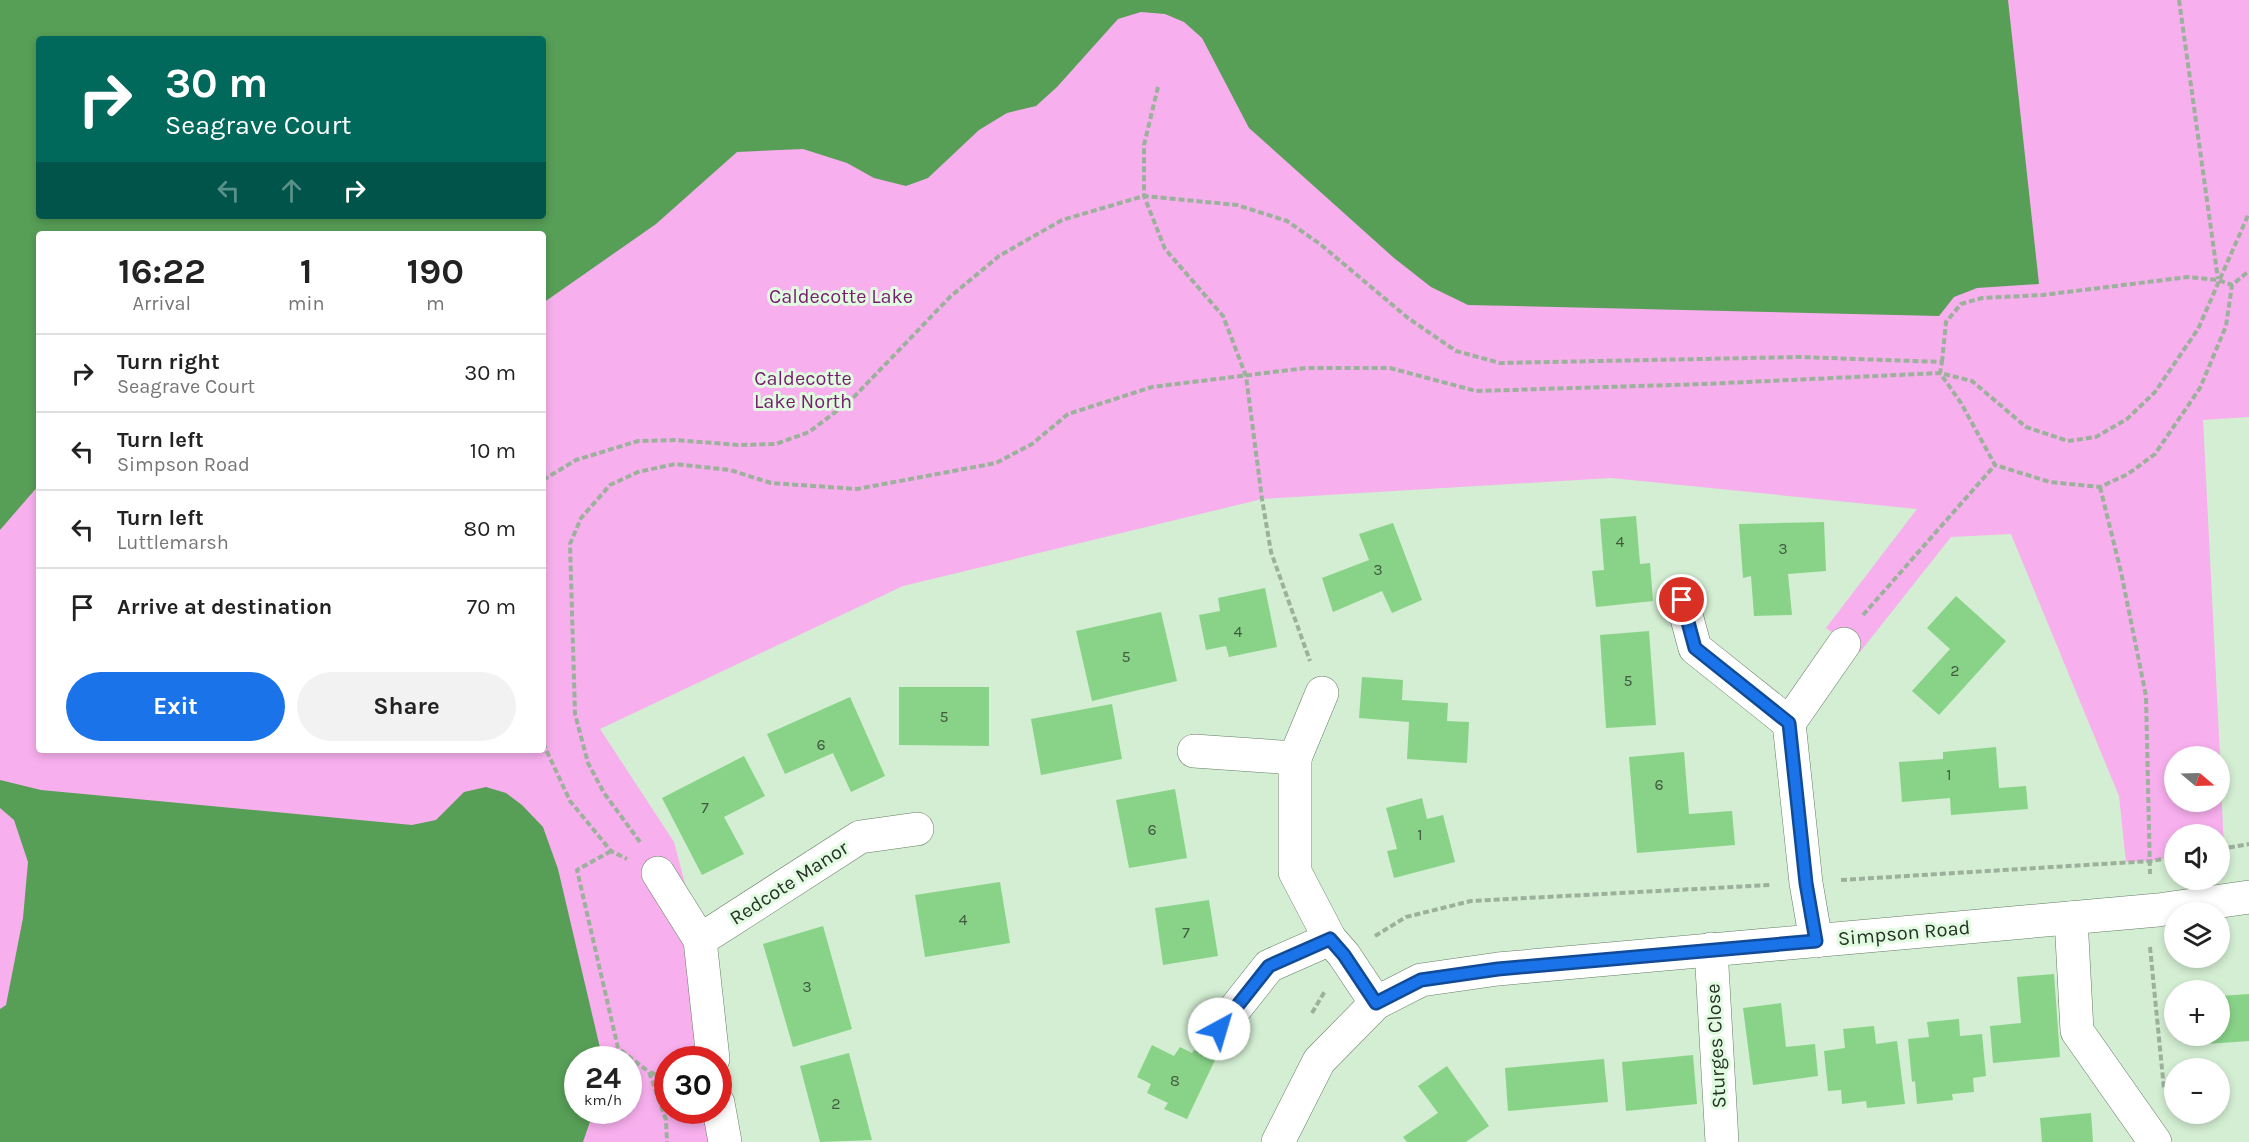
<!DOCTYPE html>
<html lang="en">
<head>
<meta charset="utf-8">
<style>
  :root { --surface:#fff; --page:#f2f2f2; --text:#222; --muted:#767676; --line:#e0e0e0; --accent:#1a73e8 }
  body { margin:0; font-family:Karla,sans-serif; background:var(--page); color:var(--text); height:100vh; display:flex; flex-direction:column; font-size:22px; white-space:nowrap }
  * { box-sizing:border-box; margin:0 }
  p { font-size:20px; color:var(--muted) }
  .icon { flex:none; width:33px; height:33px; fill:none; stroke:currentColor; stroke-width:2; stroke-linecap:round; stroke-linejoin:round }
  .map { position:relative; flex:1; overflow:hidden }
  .panel { position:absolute; left:36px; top:231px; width:510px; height:522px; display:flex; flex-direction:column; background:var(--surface); border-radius:6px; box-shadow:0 3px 9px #0003 }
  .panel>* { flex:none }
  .banner { position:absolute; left:36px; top:36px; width:510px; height:183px; border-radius:6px; box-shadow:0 3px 9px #0003; background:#00695c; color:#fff; overflow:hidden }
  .needle { width:39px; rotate:109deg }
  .controls { position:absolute; left:2164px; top:746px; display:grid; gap:12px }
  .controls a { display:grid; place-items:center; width:66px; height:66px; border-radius:50%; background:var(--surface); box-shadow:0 3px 9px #0003; font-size:30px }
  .speed { position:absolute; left:564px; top:1046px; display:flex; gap:12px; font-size:30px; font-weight:700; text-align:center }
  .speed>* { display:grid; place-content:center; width:78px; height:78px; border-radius:50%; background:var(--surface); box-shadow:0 3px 9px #0003; line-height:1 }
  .speed small { font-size:15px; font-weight:400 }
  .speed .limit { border:9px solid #d22; background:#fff; color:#111 }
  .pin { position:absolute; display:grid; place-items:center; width:51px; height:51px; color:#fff; margin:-26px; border:3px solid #fff; border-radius:50%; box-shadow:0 2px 6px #0007 }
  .me { position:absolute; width:66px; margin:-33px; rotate:39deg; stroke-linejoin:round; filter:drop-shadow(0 0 4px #0008) }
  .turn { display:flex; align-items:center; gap:21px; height:126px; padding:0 30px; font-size:27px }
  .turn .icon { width:78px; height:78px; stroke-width:2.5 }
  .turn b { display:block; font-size:42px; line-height:51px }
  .lanes { display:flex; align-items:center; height:57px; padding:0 30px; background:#0003; justify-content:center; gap:30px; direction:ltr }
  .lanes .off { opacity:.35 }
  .eta { display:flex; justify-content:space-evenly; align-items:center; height:102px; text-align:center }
  .eta b { font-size:36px; font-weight:700; line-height:42px }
  .button { display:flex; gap:12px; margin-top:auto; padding:12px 30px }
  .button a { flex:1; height:69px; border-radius:36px; background:var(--accent); color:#fff; font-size:24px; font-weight:700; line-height:69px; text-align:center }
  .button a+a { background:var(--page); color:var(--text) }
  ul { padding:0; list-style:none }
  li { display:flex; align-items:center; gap:18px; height:78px; padding:0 30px; border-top:2px solid var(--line) }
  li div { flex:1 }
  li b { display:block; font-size:22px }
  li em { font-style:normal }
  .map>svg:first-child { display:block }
</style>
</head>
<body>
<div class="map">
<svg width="2249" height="1142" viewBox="0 0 2249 1142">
  <rect width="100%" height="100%" fill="#d3eed2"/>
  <path fill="#f7afed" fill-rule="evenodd" d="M0 0H2249V417L2203 420 2220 756H2175V801H2220V763L2224 849H2220V834H2175V857L2151 861 2126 862 2119 796 2011 534 1951 537 1860 652 1826 628 1917 509 1611 478 1262 499 903 586 600 729 674 842 700 940 713 1059H668V1110H718L725 1142H0ZM39 39H543V216H39ZM39 234H543V750H39ZM578 1059H628V1110H578Z"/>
  <g fill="#579e57" fill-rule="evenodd">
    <path d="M0 0H2008L2039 284 1977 288 1954 297 1939 316 1468 305 1431 287 1394 258 1249 128 1202 38 1184 22 1165 14 1141 12 1118 19 1057 87 1036 106 1007 113 979 130 928 178 906 186 874 178 847 163 803 149 737 152 656 224 543 303V234H39V485L0 530ZM39 39H543V216H39Z"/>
    <polygon points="0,780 41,790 412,825 436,820 464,792 486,787 506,793 522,805 543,827 558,869 600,1048 600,1059 578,1059 578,1110 594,1110 583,1142 0,1142 0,1009 6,1005 23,918 28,862 14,820 0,808"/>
  </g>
  <g fill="#89d388">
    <polygon points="1636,516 1640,564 1650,563 1653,601 1596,607 1592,571 1604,570 1600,519"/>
    <polygon points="1824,522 1826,571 1788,574 1792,615 1754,616 1751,576 1743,578 1739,524"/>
    <polygon points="1393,523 1422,600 1392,613 1382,591 1333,612 1322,578 1369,560 1359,534"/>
    <polygon points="1265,588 1277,647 1229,657 1226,646 1206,650 1199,615 1220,611 1218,598"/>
    <polygon points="1956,596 2006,641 1939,715 1912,691 1950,649 1927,628"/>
    <polygon points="1161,612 1177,681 1092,701 1076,631"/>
    <polygon points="1649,631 1656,725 1606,728 1600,635"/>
    <polygon points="1362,677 1403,680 1402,700 1448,703 1447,721 1469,722 1467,763 1407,759 1409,722 1359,718"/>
    <polygon points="899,687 989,687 989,746 899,745"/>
    <polygon points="850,697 885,776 851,792 833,753 785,774 767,734"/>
    <polygon points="1112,704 1122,759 1041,775 1031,719"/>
    <polygon points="1996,747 1999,788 2026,786 2028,809 1951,815 1950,798 1902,802 1899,762 1943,759 1943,752"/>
    <polygon points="1684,752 1689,814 1732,811 1735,845 1637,853 1629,757"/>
    <polygon points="744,756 765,796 724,817 744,854 702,875 662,798"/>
    <polygon points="1175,789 1187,858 1129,868 1116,800"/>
    <polygon points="1422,798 1427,819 1443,815 1455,862 1394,878 1387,851 1397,849 1386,808"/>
    <polygon points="1000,882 1010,943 925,957 915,895"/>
    <polygon points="1209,900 1218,956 1163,965 1155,908"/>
    <polygon points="823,926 852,1029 793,1047 763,944"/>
    <polygon points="2054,974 2060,1057 1993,1063 1990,1026 2021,1023 2017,977"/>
    <polygon points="2249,994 2249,1041 2192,1045 2191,1035 2220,1035 2220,996"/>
    <polygon points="1781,1003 1786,1047 1815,1044 1818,1076 1753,1085 1743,1008"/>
    <polygon points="1959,1019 1960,1036 1982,1034 1986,1076 1973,1078 1974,1092 1952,1094 1953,1100 1917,1104 1915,1081 1912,1082 1908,1039 1929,1037 1927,1022"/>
    <polygon points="1874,1026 1876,1044 1897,1041 1905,1104 1867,1108 1866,1101 1842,1104 1841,1090 1828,1091 1824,1051 1845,1048 1843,1029"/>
    <polygon points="1152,1045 1174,1056 1180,1047 1192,1053 1194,1050 1215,1060 1187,1119 1164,1109 1168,1103 1147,1093 1151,1084 1137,1077"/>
    <polygon points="849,1053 872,1140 820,1142 800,1066"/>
    <polygon points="1693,1055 1697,1104 1626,1111 1622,1062"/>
    <polygon points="1604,1059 1608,1102 1508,1111 1505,1068"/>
    <polygon points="1447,1066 1489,1126 1466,1142 1407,1142 1403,1137 1438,1113 1418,1086"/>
    <polygon points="2091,1113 2093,1142 2042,1142 2040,1118"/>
  </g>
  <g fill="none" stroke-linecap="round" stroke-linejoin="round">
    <defs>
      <g id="street">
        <polyline points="1682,600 1695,648 1789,723"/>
        <polyline points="1194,751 1295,758 1322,693"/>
        <polyline points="1295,758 1295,872 1330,939 1344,955 1376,1003"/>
        <polyline points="658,873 700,940 713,1059"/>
        <polyline points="2071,918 2077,1031 2155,1142"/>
        <polyline points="700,940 860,837 917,829"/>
        <polyline points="1816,941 1806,883 1789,723 1844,644"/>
        <polyline points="1711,949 1722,1142"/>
        <polyline points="1219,1029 1269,966 1330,939"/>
        <polyline points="718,1103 725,1142"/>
      </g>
      <polyline id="secondary" points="1278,1142 1319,1061 1376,1003 1421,980 1498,969 2158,910 2249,897"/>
    </defs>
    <use href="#street" stroke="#657d64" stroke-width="34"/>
    <use href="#secondary" stroke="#657d64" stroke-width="34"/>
    <g stroke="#9cb19b" stroke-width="4" stroke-dasharray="6 3" stroke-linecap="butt">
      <polyline points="2179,0 2218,279"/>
      <polyline points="1158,87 1144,145 1144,196 1165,249 1223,316 1246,376 1262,499 1271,552 1310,661"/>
      <polyline points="1942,362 1946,322 1961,304 1982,298 2043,295 2188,277 2218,280 2232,285"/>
      <polyline points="543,480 576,460 638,441 676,440 738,445 776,444 809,432 850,401 951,296 999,256 1062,220 1144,196 1237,205 1287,221 1320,244 1408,318 1456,351 1500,363 1800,357 1942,362 1940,373 1961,403 1995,465 2050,482 2100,487 2128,474 2155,454 2200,388 2226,326 2232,285 2249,271"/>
      <polyline points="2100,487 2121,572 2146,696 2150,874"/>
      <polyline points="1863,615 1995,465"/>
      <polyline points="543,743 570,801 611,851 627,859"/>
      <polyline points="640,842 604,793 588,763 575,714 570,544 581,518 610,485 638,472 675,464 730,470 771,483 857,489 996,463 1032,444 1068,414 1152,387 1306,368 1390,368 1476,391 1704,384 1940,373 1972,381 2026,427 2068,441 2096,437 2127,419 2155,392 2198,329 2249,213"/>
      <polyline points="2220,849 2249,844"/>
      <polyline points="611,851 577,870 618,1048 649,1072 666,1120 667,1142"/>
      <polyline points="1841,880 2151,861 2175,857"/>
      <polyline points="1375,936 1406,917 1471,901 1770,885"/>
      <polyline points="2150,947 2164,1089"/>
      <polyline points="1312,1013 1325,991"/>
      <polyline points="650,1072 668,1080"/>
    </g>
    <use href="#street" stroke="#fff" stroke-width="33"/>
    <use href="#secondary" stroke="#fff" stroke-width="33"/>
  </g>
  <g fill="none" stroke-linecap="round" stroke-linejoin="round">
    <defs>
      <polyline id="route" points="1219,1029 1269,966 1330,939 1344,955 1376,1003 1421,980 1498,969 1816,941 1806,883 1789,723 1695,648 1682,600"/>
    </defs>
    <use href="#route" stroke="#114b97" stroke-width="15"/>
    <use href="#route" stroke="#1a73e8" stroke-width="10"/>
  </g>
  <g text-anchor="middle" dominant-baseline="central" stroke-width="6" stroke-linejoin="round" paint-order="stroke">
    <g font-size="16" fill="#405a3f">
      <text x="1620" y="541">4</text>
      <text x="1783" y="548">3</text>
      <text x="1378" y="569">3</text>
      <text x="1238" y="631">4</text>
      <text x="1126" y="656">5</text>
      <text x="1955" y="670">2</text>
      <text x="1628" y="680">5</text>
      <text x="944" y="716">5</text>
      <text x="821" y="744">6</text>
      <text x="1949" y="774">1</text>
      <text x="1659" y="784">6</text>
      <text x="705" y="807">7</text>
      <text x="1152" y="829">6</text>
      <text x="1420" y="834">1</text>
      <text x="963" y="919">4</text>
      <text x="1186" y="932">7</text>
      <text x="807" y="986">3</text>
      <text x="1175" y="1080">8</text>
      <text x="836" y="1103">2</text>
    </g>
    <g font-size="20" fill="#771c6f" stroke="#e0fbdf">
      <text x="841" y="296">Caldecotte Lake</text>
      <text x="803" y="378">Caldecotte<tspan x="803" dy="23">Lake North</tspan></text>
    </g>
    <g font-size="20" fill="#283227" stroke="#e0fbdf">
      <text transform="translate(789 883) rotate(-33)">Redcote Manor</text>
      <text transform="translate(1904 933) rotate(-5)">Simpson Road</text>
      <text transform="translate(1716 1046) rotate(-93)">Sturges Close</text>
    </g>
  </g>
</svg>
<div class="controls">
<a><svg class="needle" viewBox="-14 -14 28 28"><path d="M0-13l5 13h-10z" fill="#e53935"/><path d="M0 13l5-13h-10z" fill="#767676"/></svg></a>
<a><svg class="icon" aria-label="sound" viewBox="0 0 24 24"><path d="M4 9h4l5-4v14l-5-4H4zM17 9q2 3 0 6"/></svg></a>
<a><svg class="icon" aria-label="layers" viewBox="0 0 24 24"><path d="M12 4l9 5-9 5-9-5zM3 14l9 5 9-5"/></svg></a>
<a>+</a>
<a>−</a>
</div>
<div class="speed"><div>24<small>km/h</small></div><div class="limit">30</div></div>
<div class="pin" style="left:1682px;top:600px;background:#d93025"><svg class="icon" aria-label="arrive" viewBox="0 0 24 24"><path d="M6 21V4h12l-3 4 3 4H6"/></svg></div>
<svg class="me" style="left:1219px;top:1029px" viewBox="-20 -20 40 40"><circle r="19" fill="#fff"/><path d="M0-13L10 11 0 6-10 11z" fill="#1a73e8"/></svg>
<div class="banner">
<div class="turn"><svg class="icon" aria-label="right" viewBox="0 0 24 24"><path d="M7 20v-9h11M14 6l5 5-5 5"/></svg><div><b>30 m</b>Seagrave Court</div></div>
<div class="lanes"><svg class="icon off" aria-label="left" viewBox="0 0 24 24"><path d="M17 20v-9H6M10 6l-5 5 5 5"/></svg><svg class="icon off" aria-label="ahead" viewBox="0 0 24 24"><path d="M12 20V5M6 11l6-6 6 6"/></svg><svg class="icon" aria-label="right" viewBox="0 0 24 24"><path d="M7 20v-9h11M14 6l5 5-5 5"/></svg></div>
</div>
<section class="panel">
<div class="eta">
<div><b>16:22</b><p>Arrival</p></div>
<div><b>1</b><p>min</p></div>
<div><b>190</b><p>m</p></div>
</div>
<ul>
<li><svg class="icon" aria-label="right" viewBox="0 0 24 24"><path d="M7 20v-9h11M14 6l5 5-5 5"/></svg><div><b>Turn right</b><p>Seagrave Court</p></div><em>30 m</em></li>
<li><svg class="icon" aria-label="left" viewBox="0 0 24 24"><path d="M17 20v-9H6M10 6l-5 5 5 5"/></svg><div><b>Turn left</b><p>Simpson Road</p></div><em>10 m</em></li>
<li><svg class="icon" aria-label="left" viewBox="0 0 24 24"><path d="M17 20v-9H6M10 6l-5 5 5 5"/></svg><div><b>Turn left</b><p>Luttlemarsh</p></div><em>80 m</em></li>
<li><svg class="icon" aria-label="arrive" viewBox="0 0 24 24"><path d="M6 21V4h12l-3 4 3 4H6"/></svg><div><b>Arrive at destination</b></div><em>70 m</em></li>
</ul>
<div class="button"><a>Exit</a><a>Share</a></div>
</section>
</div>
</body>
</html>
